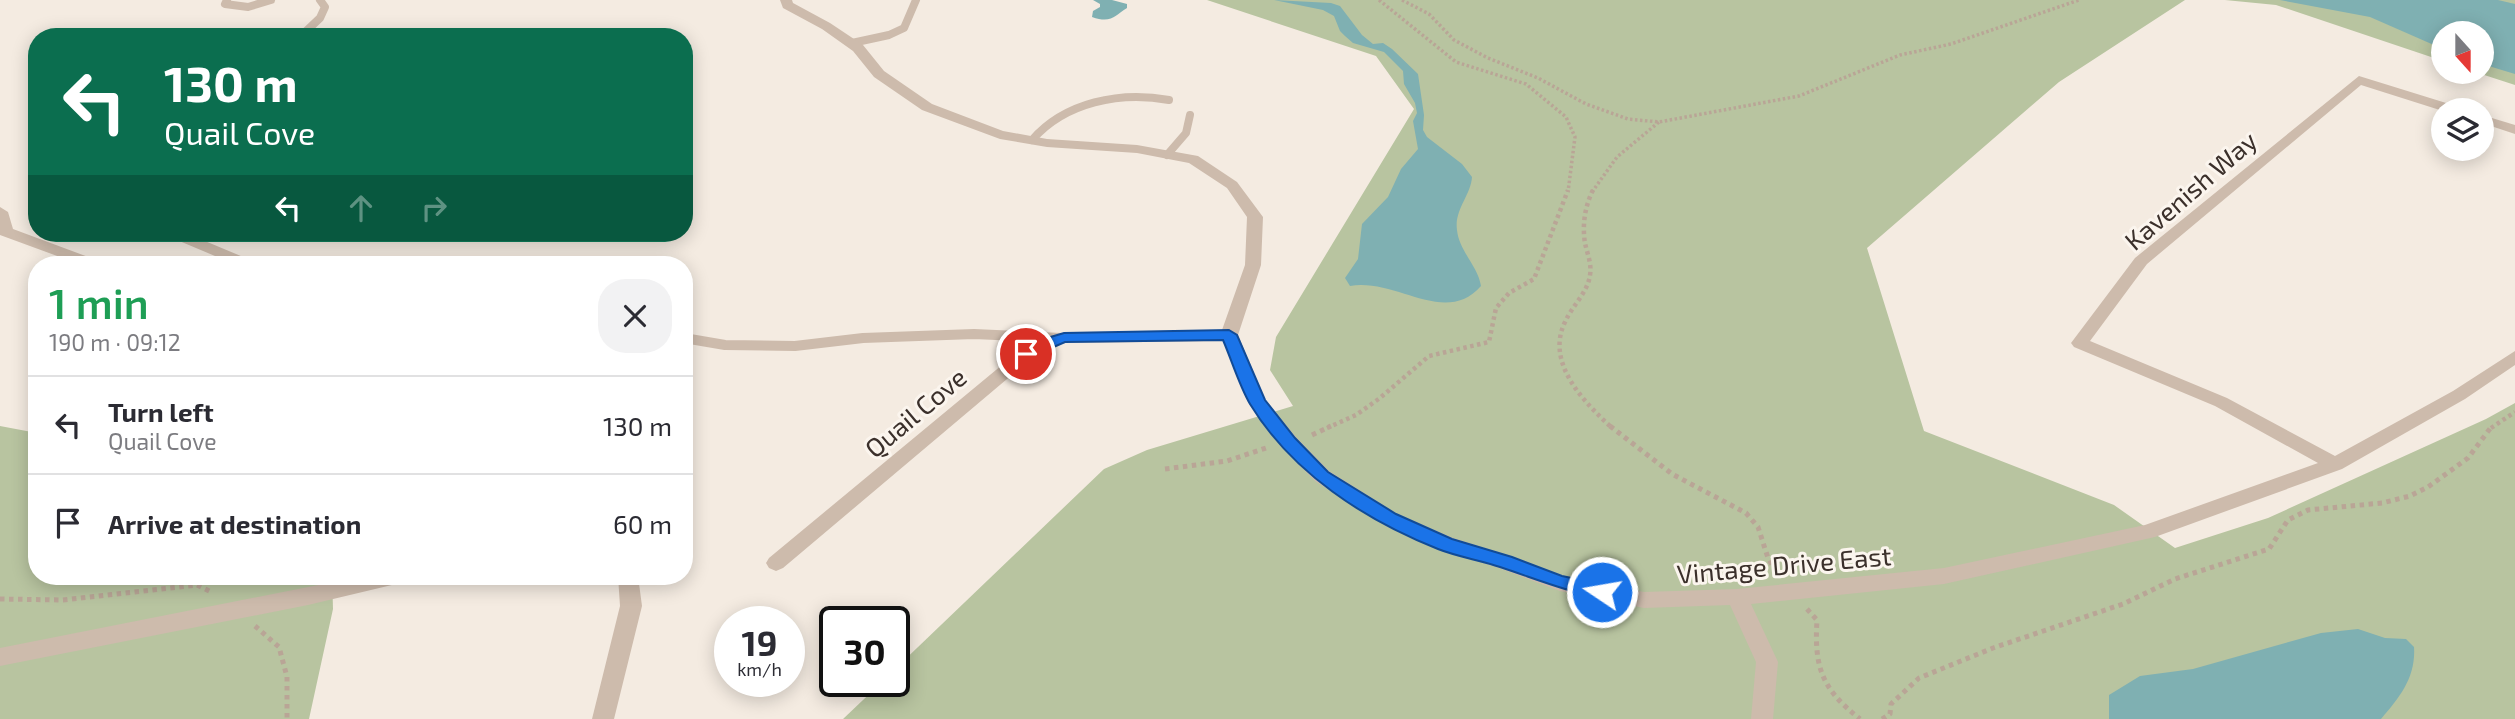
<!DOCTYPE html>
<html lang="en">
<head>
<meta charset="utf-8">
<style>
  :root { --surface:#fff; --page:#f2f2f3; --text:#2b2b33; --muted:#7c7c81; --line:#e1e1e2 }
  body { margin:0; font-family:"Exo 2",sans-serif; background:var(--page); color:var(--text); height:100vh; display:flex; flex-direction:column; font-size:26px; white-space:nowrap }
  * { box-sizing:border-box; margin:0 }
  p { font-size:23px; color:var(--muted) }
  .icon { flex:none; width:38px; height:38px; fill:none; stroke:currentColor; stroke-width:2; stroke-linecap:round; stroke-linejoin:round }
  .map { position:relative; flex:1; overflow:hidden }
  .sheet { position:absolute; left:28px; top:256px; width:665px; height:329px; display:flex; flex-direction:column; background:var(--surface); border-radius:28px; box-shadow:0 4px 18px #0003 }
  .sheet>* { flex:none }
  .hud { position:absolute; left:28px; top:28px; width:665px; height:214px; border-radius:28px; box-shadow:0 4px 18px #0003; background:#0b6e4f; color:#fff; overflow:hidden }
  .needle { width:46px; rotate:159deg }
  .tools { position:absolute; left:2431px; top:21px; display:grid; gap:14px }
  .tools a { display:grid; place-items:center; width:63px; height:63px; border-radius:50%; background:var(--surface); box-shadow:0 4px 18px #0003; font-size:35px }
  .speed { position:absolute; left:714px; top:606px; display:flex; gap:14px; font-size:35px; font-weight:700; text-align:center }
  .speed>* { display:grid; place-content:center; width:91px; height:91px; border-radius:50%; background:var(--surface); box-shadow:0 4px 18px #0003; line-height:1 }
  .speed small { font-size:18px; font-weight:400 }
  .speed .limit { border:4px solid #111; border-radius:10px; background:#fff; color:#111 }
  .pin { position:absolute; display:grid; place-items:center; width:60px; height:60px; color:#fff; margin:-30px; border:4px solid #fff; border-radius:50%; box-shadow:0 2px 7px #0007 }
  .me { position:absolute; width:77px; margin:-38px; rotate:282deg; stroke-linejoin:round; filter:drop-shadow(0 0 5px #0008) }
  .turn { display:flex; align-items:center; gap:24px; height:147px; padding:0 21px; font-size:32px }
  .turn .icon { width:91px; height:91px; stroke-width:2.5 }
  .turn b { display:block; font-size:49px; line-height:60px }
  .lanes { display:flex; align-items:center; height:66px; padding:0 21px; background:#0003; justify-content:center; gap:35px; direction:ltr }
  .lanes .off { opacity:.35 }
  .round { display:grid; place-items:center; flex:none; width:74px; height:74px; border-radius:28px; background:var(--page) }
  .headline { display:flex; align-items:center; justify-content:space-between; height:119px; padding:0 21px }
  h1 { font-size:42px; font-weight:600; line-height:52px; color:#1e9e55 }
  ul { padding:0; list-style:none }
  li { display:flex; align-items:center; gap:21px; height:98px; padding:0 21px; border-top:2px solid var(--line) }
  li div { flex:1 }
  li b { display:block; font-size:26px }
  li em { font-style:normal }
  .map>svg:first-child { display:block }
</style>
</head>
<body>
<div class="map">
<svg width="2515" height="719" viewBox="0 0 2515 719">
  <rect width="100%" height="100%" fill="#f4ebe1"/>
  <g fill="#b8c4a0">
    <polygon points="1207,0 2185,0 2059,82 1867,248 1924,431 2114,505 2175,548 2268,518 2486,419 2515,403 2515,719 843,719 883,681 894,681 894,670 1104,469 1147,450 1293,406 1270,370 1276,337 1414,109 1376,56"/>
    <polygon points="2225,0 2515,0 2515,85 2475,72 2482,72 2482,33 2443,33 2443,61 2276,5"/>
    <polygon points="0,426 37,433 37,576 332,576 333,609 309,719 0,719"/>
  </g>
  <g fill="#7fb0b2">
    <path d="M1093 0H1112L1127 4V8C1115 15 1112 24 1092 17L1093 11 1100 7V4Z"/>
    <path d="M1274 0 1331 3 1340 6 1362 35 1373 44 1383 43 1392 49 1418 74 1424 115 1423 130 1427 137 1462 164 1472 177C1471 195 1454 210 1457 230 1459 251 1478 266 1481 286 1445 327 1397 278 1350 286L1345 278 1358 259 1362 224 1388 197 1401 169 1418 149 1413 121 1417 113 1415 103 1404 84 1403 71 1384 52 1353 43 1345 36 1340 31 1334 16 1323 10Z"/>
    <polygon points="2280,0 2498,0 2515,4 2515,74 2482,64 2482,33 2443,33 2443,49 2370,17"/>
    <path d="M2358 629 2385 638 2406 639 2414 647C2416 677 2400 697 2381 719H2109V695L2140 676 2193 669 2321 633Z"/>
  </g>
  <g fill="none" stroke-linecap="round" stroke-linejoin="round">
    <g stroke="#b9a596" stroke-width="3.5" stroke-dasharray="2.5 2.5" stroke-linecap="butt">
      <polyline points="1379,0 1456,62 1526,84 1566,117 1575,137 1568,192"/>
      <polyline points="1402,0 1429,14 1454,40 1488,58 1538,78 1586,104 1628,119 1659,122 1799,96 1900,55 1951,44 2079,0"/>
      <polyline points="1592,192 1617,157 1659,122"/>
    </g>
    <g stroke="#b9a596" stroke-width="4.5" stroke-dasharray="3.5 3.5" stroke-linecap="butt">
      <path d="M1593 190C1585 206 1582 225 1585 243 1587 253 1592 264 1590 275 1588 292 1572 306 1565 322 1545 363 1584 402 1612 428"/>
      <polyline points="1327,428 1356,415 1380,398 1429,356 1489,342 1496,308 1509,293 1534,279 1568,190"/>
      <polyline points="2491,428 2515,412"/>
    </g>
    <g stroke="#b9a596" stroke-width="5" stroke-dasharray="4.5 4.5" stroke-linecap="butt">
      <polyline points="1610,426 1672,474 1746,513 1758,527 1768,558 1777,573"/>
      <polyline points="1312,435 1331,426"/>
      <polyline points="1165,469 1227,461 1269,447"/>
      <polyline points="0,599 63,600 197,585 213,593"/>
      <path d="M1807 609 1817 620C1814 668 1822 689 1860 719"/>
      <polyline points="255,626 279,647 287,677 287,719"/>
      <polyline points="1882,719 1890,714 1891,704 1919,678 1993,648 2123,604 2175,579 2269,549 2288,520 2308,510 2382,503 2410,496 2428,487 2468,458 2492,426"/>
    </g>
    <g stroke="#cdbbac" stroke-width="8">
      <polyline points="227,0 225,4 248,7 271,0"/>
      <polyline points="300,37 320,18 325,7 320,0"/>
      <polyline points="852,43 889,35 904,28 916,0"/>
      <path d="M1032 140C1065 102 1120 91 1169 100"/>
      <polyline points="1167,155 1186,133 1190,115"/>
    </g>
    <g stroke="#cdbbac" stroke-width="10">
      <polyline points="173,233 247,264"/>
      <polyline points="684,338 725,345 795,346 863,338 974,334 1062,338"/>
    </g>
    <g fill="#cdbbac" fill-rule="evenodd">
      <polygon points="780,0 792,0 793,3 830,23 863,45 884,71 932,104 1003,131 1047,139 1137,145 1198,156 1237,182 1263,217 1261,265 1238,335 1265,400 1296,437 1329,471 1397,514 1453,538 1513,557 1563,576 1644,592 1737,589 1944,568 2145,525 2318,463 2215,406 2074,347 2071,343 2135,258 2359,76 2459,107 2461,110 2443,111 2361,85 2147,264 2090,341 2227,398 2335,456 2453,391 2515,351 2515,365 2465,399 2342,469 2155,537 1944,584 1751,604 1778,662 1773,719 1751,719 1756,662 1730,605 1644,608 1560,591 1499,568 1439,549 1383,524 1315,481 1282,447 1248,402 1223,341 1065,343 1049,348 1032,358 783,568 776,571 769,568 766,563 769,558 1020,350 1037,340 1064,333 1222,330 1245,265 1247,217 1227,188 1189,163 1137,153 1047,147 1000,139 922,110 874,77 853,51 822,29 783,8"/>
      <polygon points="2482,115 2515,125 2515,134 2482,123"/>
      <polygon points="0,207 8,212 13,229 99,261 101,264 79,264 0,235"/>
      <polygon points="364,576 406,576 403,582 396,584 308,605 0,666 0,648"/>
      <polygon points="618,576 638,576 642,606 614,719 592,719 620,606"/>
    </g>
  </g>
  <path fill="#1a73e8" stroke="#114b97" stroke-width="2" d="M1229 330 1237 335 1265 400 1295 438 1328 472 1396 514 1452 539 1512 557 1562 576 1609 586 1612 592 1609 597 1602 599C1565 591 1536 579 1500 567 1480 560 1458 557 1438 549 1365 520 1292 473 1250 404 1239 385 1232 361 1223 340L1065 342 1026 359 1018 354 1037 341 1064 333Z"/>
  <g text-anchor="middle" dominant-baseline="central" stroke-width="6" stroke-linejoin="round" paint-order="stroke">
    <g font-size="26" fill="#3b302b" stroke="#fbf5ee">
      <text transform="translate(2190 190) rotate(-41)">Kavenish Way</text>
      <text transform="translate(915 412) rotate(-40)">Quail Cove</text>
      <text transform="translate(1784 564) rotate(-5)">Vintage Drive East</text>
    </g>
  </g>
</svg>
<div class="tools">
<a><svg class="needle" viewBox="-14 -14 28 28"><path d="M0-13l5 13h-10z" fill="#e53935"/><path d="M0 13l5-13h-10z" fill="#7c7c81"/></svg></a>
<a><svg class="icon" aria-label="layers" viewBox="0 0 24 24"><path d="M12 4l9 5-9 5-9-5zM3 14l9 5 9-5"/></svg></a>
</div>
<div class="speed"><div>19<small>km/h</small></div><div class="limit">30</div></div>
<div class="pin" style="left:1026px;top:354px;background:#d93025"><svg class="icon" aria-label="arrive" viewBox="0 0 24 24"><path d="M6 21V4h12l-3 4 3 4H6"/></svg></div>
<svg class="me" style="left:1602px;top:592px" viewBox="-20 -20 40 40"><circle r="17" fill="#1a73e8" stroke="#fff" stroke-width="3"/><path d="M0-11L8 9 0 5-8 9z" fill="#fff"/></svg>
<div class="hud">
<div class="turn"><svg class="icon" aria-label="left" viewBox="0 0 24 24"><path d="M17 20v-9H6M10 6l-5 5 5 5"/></svg><div><b>130 m</b>Quail Cove</div></div>
<div class="lanes"><svg class="icon" aria-label="left" viewBox="0 0 24 24"><path d="M17 20v-9H6M10 6l-5 5 5 5"/></svg><svg class="icon off" aria-label="ahead" viewBox="0 0 24 24"><path d="M12 20V5M6 11l6-6 6 6"/></svg><svg class="icon off" aria-label="right" viewBox="0 0 24 24"><path d="M7 20v-9h11M14 6l5 5-5 5"/></svg></div>
</div>
<section class="sheet">
<div class="headline"><div><h1>1 min</h1><p>190 m · 09:12</p></div><a class="round"><svg class="icon" aria-label="close" viewBox="0 0 24 24"><path d="M6 6l12 12M18 6L6 18"/></svg></a></div>
<ul>
<li><svg class="icon" aria-label="left" viewBox="0 0 24 24"><path d="M17 20v-9H6M10 6l-5 5 5 5"/></svg><div><b>Turn left</b><p>Quail Cove</p></div><em>130 m</em></li>
<li><svg class="icon" aria-label="arrive" viewBox="0 0 24 24"><path d="M6 21V4h12l-3 4 3 4H6"/></svg><div><b>Arrive at destination</b></div><em>60 m</em></li>
</ul>
</section>
</div>
</body>
</html>
